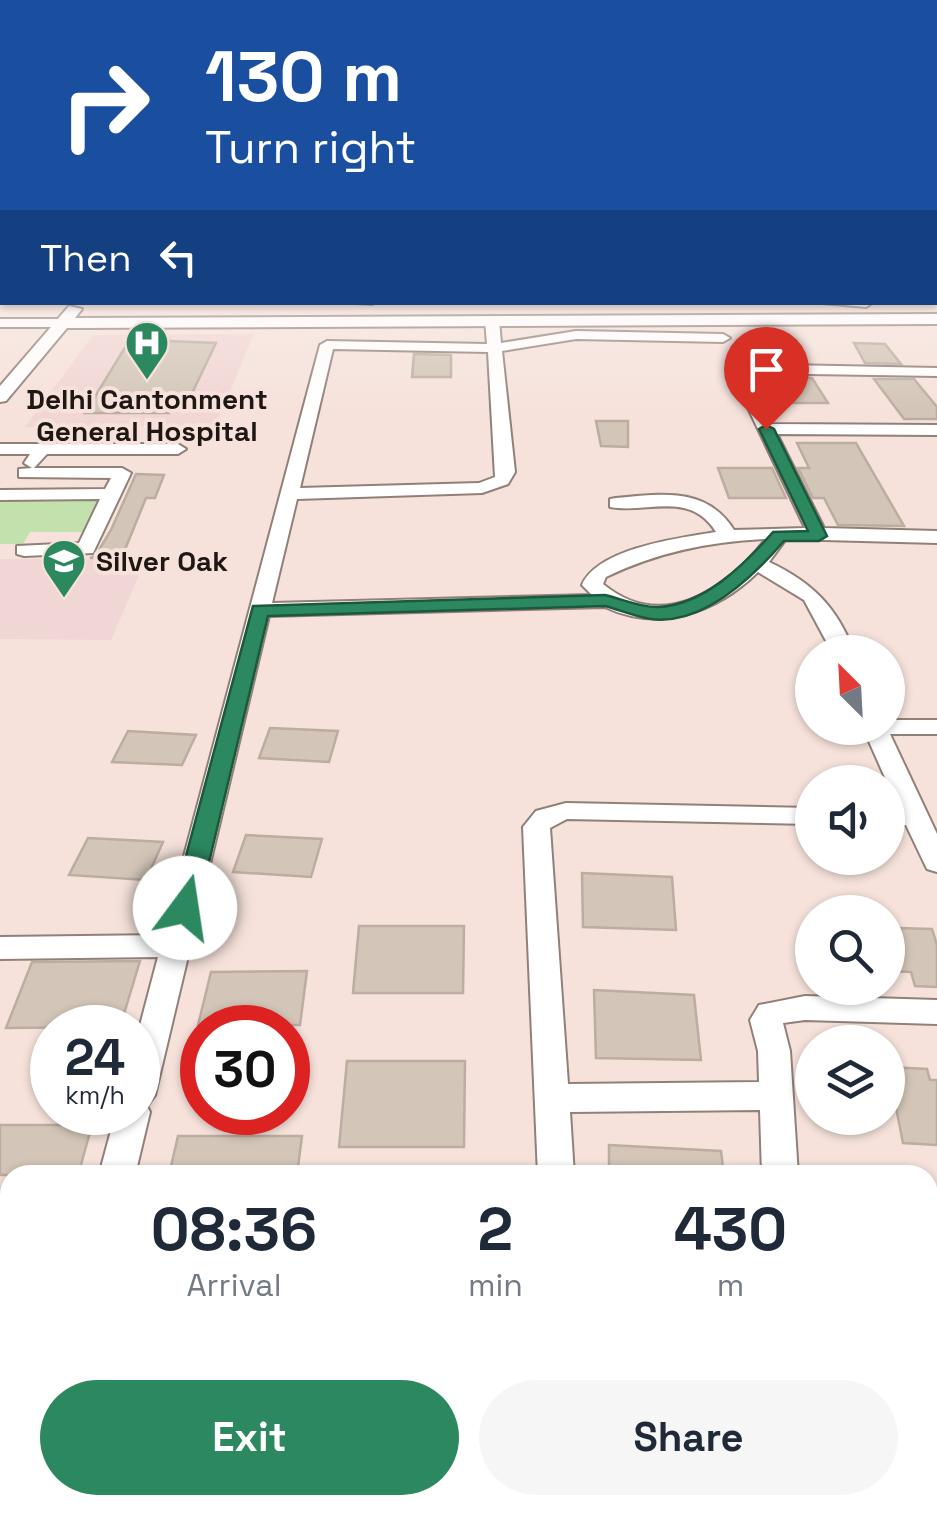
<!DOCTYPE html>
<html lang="en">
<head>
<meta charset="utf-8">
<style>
  :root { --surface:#fff; --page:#f6f6f7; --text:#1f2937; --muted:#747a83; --accent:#2b885f }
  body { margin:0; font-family:"Space Grotesk",sans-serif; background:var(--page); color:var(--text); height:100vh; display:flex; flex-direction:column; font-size:38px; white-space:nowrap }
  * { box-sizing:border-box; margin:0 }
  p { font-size:32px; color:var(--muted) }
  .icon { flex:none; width:55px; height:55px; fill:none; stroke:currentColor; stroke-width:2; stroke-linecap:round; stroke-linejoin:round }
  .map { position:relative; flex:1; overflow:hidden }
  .drawer { position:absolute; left:0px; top:1165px; width:938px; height:350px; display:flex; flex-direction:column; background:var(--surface); border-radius:30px 30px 0 0; box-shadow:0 2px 8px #0004 }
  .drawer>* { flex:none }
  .guide { position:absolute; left:0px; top:0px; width:938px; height:305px; box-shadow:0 2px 8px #0004; background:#1a4fa0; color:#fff; overflow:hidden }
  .needle { width:65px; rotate:336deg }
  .tools { position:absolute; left:795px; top:635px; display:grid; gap:20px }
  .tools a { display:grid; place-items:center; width:110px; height:110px; border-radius:50%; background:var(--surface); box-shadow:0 2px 8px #0004; font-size:50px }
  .speed { position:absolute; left:30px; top:1005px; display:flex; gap:20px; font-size:50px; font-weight:700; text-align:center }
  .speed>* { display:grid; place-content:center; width:130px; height:130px; border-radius:50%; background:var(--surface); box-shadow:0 2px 8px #0004; line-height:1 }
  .speed small { font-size:25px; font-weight:400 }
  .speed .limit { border:15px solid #d22; background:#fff; color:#111 }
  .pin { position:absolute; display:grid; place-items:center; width:85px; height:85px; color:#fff; margin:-102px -42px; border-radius:50% 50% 50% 0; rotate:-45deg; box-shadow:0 0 10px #0007 }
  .pin .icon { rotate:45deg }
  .me { position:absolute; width:110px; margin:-55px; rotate:14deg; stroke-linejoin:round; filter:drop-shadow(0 0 8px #0008) }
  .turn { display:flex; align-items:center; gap:35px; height:210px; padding:0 40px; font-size:45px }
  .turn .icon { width:130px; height:130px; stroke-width:2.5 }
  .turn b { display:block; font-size:70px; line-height:85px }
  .then { display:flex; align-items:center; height:95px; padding:0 40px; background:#0003; gap:20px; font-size:38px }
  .eta { display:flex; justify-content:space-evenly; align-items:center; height:170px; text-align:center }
  .eta b { font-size:60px; font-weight:600; line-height:70px }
  .cta { display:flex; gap:20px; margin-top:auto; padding:20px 40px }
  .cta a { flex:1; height:115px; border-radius:60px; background:var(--accent); color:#fff; font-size:40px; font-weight:600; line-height:115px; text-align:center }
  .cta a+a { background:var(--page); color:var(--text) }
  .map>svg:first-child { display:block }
</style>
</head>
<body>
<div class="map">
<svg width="937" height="1515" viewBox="0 0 937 1515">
  <rect width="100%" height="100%" fill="#f6e2db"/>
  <polygon fill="#f1d6d6" points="0,559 146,559 111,640 0,639"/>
  <polygon fill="#f1d6d4" points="254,334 215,427 25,427 93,335"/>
  <polygon fill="#c3e1ad" points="103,497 86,532 30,532 23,544 0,544 0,498"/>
  <g fill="#d3c6b8" stroke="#bbada0" stroke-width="2.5">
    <polygon points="143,340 216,343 185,408 171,408 169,413 85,413 127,344"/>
    <polygon points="749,340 790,341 803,362 759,361"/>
    <polygon points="854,343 885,344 901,364 865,363"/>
    <polygon points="414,354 451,355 451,377 412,377"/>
    <polygon points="767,377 812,378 828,403 773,403 761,381 769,381"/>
    <polygon points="874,379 914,379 937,407 937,419 904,419"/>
    <polygon points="596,421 628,421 628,447 601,446"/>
    <polygon points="797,443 856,443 904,526 838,525 824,498 813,498 798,468 809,468"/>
    <polygon points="718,468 772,468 786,498 729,498"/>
    <polygon points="136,474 164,475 155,498 146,498 122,557 90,558 96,555 111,530"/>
    <polygon points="270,728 338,731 329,762 259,758"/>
    <polygon points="128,731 196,735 182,765 112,762"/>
    <polygon points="246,835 322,839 311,877 233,872"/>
    <polygon points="88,838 163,842 146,880 69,875"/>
    <polygon points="582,873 672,877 676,930 583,927"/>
    <polygon points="359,926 464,926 463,993 353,993"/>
    <polygon points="896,928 932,929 937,945 937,987 915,986 911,972 888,971 888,936 898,936"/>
    <polygon points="140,961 120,1027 6,1028 32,962"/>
    <polygon points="307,971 300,1025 198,1025 211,972"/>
    <polygon points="594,990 694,995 701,1060 596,1058"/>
    <polygon points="347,1061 465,1061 464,1147 339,1147"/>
    <polygon points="888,1067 927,1069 930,1080 937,1080 937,1145 903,1143"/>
    <polygon points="0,1125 92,1125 80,1168 33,1168 31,1175 0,1175"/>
    <polygon points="178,1136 302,1136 297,1175 169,1175"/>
    <polygon points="609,1145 721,1151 724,1175 609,1175"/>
  </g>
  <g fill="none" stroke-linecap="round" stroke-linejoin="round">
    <defs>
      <g id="service">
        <rect x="935" y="198" width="2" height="2"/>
        <polygon points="339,302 375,302 372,304"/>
      </g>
      <g id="minor">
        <polygon points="811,302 872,302 872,303 866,307"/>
        <path d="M492 316 499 320 501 343 576 331 723 334 730 338 723 342 576 339 502 351 515 472 508 484 482 493 297 499 272 603 592 595 582 585C598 548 679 538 716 532 690 490 648 514 610 507V499L616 498C662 494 706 486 734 530L805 528 729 368 736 364 937 368V376L746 373 772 424 937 425V435L777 434 824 528 937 531V543L786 539 769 562C812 582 837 607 854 652H832L804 600 758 572C717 612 660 633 605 607L269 616 155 1095 147 1106 150 1112 135 1175H99L116 1112H138V1033L158 957 0 959V937L163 935 320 345 327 341 487 344 485 320ZM333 349 488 352 495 477 479 483 300 488ZM766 539C725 591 662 633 603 584L606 577C658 552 709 542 766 539Z"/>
        <polygon points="0,319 62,319 69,323 62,327 0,327"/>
        <polygon points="0,444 178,444 186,449 178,454 47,454 34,468 122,468 131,473 93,553 24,556 17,554 17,546 79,543 100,499 0,500 0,490 105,489 111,478 19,477 19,469 32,468 24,463 30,454 0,454"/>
        <polygon points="888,720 937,720 937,734 890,734 937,834 937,872 927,869 906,825 888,825 888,809 899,809 863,728 888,728"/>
        <polygon points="566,803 812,808 812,824 567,819 550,828 568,1084 759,1082 758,1051 750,1020 759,1005 805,996 937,1000 937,1024 805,1020 783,1023 790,1051 798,1175 762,1175 760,1110 570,1112 574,1175 538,1175 523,827 536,811"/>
        <rect x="0" y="1312" width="10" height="38"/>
        <rect x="928" y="1317" width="9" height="38"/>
        <polygon points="869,1505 915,1505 917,1515 871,1515"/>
      </g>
      <polygon id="tertiary" points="69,306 82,309 75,318 937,314 937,324 67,328 6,401 0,402 0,386"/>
    </defs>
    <use href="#service" stroke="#918078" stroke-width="4"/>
    <use href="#minor" stroke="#918078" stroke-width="4"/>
    <use href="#tertiary" stroke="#918078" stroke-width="4"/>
    <use href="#service" fill="#fff" fill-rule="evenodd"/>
    <use href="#minor" fill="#fff" fill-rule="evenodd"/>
    <use href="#tertiary" fill="#fff" fill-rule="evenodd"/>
  </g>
  <linearGradient id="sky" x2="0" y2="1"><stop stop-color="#61acd4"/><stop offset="0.48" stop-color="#fbf2ef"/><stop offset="1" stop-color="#fbf2ef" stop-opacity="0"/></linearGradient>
  <rect width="937" height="411" fill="url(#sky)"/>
  <path fill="#2b885f" stroke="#1c583e" stroke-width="2.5" d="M766 425 774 429 827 536 819 541H784C753 577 703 626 651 619 636 617 620 610 605 606L268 616 198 908 194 915H175L172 908 253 606 605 595C622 599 642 608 658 607 704 605 744 565 773 532L808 531 759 429Z"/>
  <defs>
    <symbol id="hospital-pin" viewBox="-11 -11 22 30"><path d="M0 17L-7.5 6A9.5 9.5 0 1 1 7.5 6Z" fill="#2b885f" stroke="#f6e2db"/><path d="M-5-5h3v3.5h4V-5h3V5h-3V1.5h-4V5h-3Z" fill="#fff"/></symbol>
    <symbol id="school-pin" viewBox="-11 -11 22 30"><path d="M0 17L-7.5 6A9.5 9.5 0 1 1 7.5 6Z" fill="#2b885f" stroke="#f6e2db"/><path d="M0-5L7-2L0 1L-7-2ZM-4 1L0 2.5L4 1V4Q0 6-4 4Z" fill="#fff"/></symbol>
  </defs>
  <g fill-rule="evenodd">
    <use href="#hospital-pin" x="122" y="318" width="50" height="68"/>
    <use href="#school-pin" x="39" y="536" width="50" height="68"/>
  </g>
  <g text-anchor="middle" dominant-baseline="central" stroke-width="8" stroke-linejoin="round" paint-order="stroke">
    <g font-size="28" font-weight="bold" fill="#1e1714" stroke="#f6e2db">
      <text x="147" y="399">Delhi Cantonment<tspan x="147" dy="32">General Hospital</tspan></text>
      <text x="96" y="561" text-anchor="start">Silver Oak</text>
    </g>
  </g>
</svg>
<div class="tools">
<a><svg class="needle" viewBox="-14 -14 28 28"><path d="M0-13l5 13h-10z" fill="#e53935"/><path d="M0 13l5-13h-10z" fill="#747a83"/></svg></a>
<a><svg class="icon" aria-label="sound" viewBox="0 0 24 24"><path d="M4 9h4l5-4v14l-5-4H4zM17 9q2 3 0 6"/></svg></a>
<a><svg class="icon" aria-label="search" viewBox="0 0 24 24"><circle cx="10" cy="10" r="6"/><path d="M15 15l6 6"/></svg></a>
<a><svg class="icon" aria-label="layers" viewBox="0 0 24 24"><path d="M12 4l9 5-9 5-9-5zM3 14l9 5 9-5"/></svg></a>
</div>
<div class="speed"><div>24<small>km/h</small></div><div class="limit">30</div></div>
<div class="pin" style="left:766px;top:429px;background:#d93025"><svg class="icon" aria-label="arrive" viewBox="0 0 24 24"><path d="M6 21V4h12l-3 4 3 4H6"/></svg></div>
<svg class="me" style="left:185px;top:908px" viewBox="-20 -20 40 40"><circle r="19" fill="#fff"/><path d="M0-13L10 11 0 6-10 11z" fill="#2b885f"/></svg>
<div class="guide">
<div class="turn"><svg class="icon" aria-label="right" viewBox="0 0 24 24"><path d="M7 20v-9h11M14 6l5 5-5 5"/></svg><div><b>130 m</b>Turn right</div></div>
<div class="then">Then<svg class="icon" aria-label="left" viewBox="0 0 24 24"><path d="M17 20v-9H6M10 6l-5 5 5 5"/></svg></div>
</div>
<section class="drawer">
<div class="eta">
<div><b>08:36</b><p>Arrival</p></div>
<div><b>2</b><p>min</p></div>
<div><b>430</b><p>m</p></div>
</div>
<div class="cta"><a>Exit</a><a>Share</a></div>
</section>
</div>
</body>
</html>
